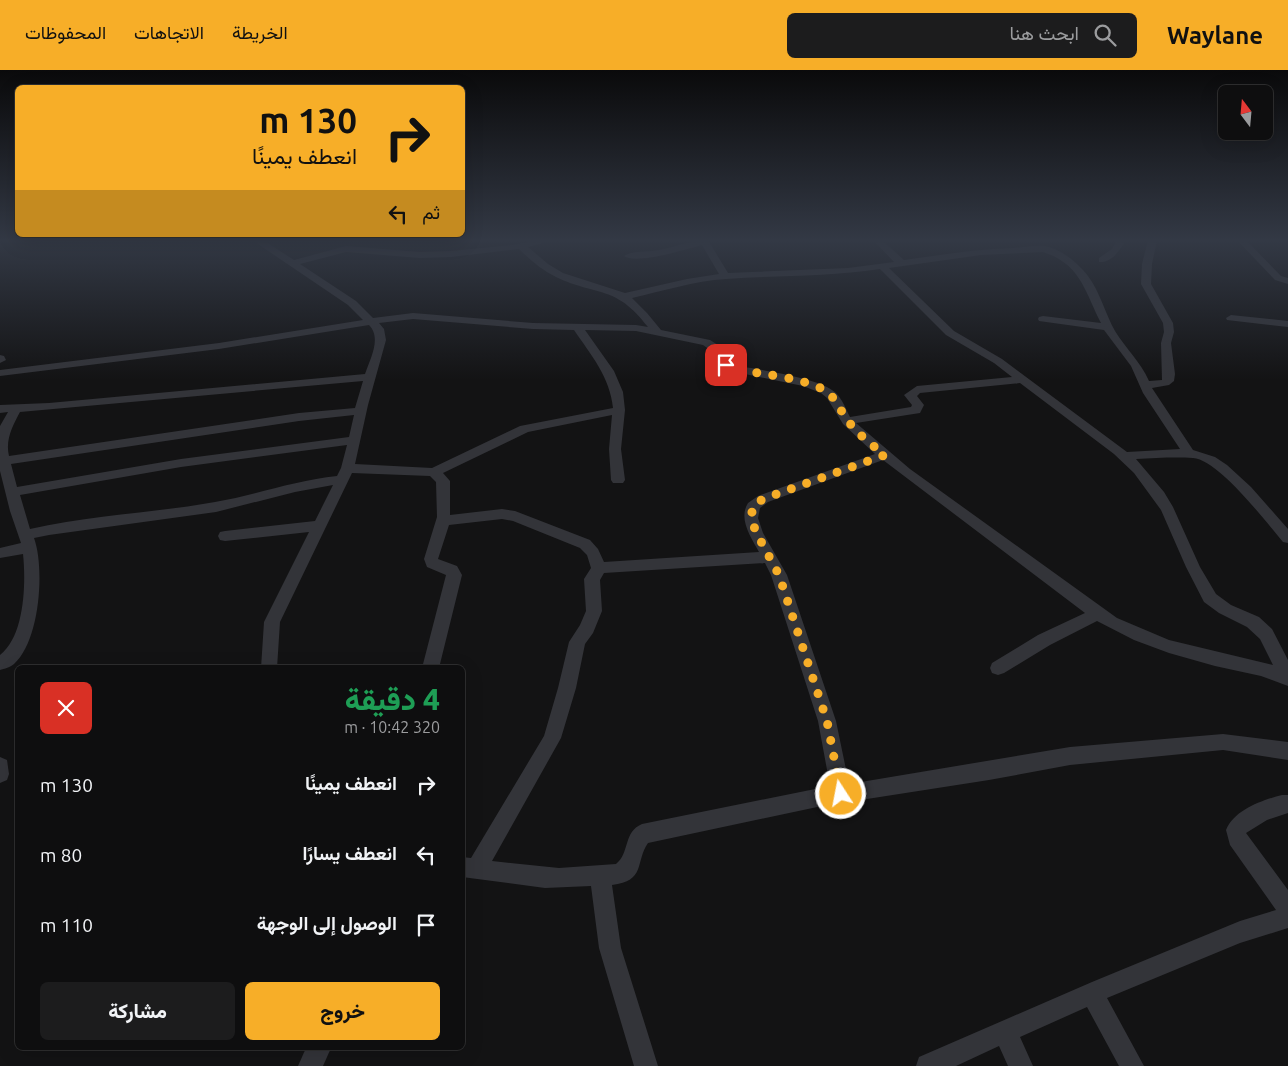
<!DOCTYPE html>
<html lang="ar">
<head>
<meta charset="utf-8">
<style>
  :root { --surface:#0e0e0f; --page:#1c1c1d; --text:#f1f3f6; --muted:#9b9c9e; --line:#2e2e2f; --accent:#f7ae28 }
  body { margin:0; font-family:Ubuntu,Vazirmatn,sans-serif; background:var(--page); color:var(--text); direction:rtl; height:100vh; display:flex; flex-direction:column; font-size:19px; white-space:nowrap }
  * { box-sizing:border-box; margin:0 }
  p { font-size:16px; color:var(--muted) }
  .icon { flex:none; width:28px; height:28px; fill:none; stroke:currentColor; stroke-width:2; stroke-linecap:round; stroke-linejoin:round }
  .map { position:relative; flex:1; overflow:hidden; direction:ltr }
  .side { position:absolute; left:15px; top:595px; width:450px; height:385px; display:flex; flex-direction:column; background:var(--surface); border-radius:8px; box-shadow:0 5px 20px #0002,0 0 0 1px var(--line); direction:rtl }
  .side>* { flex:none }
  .guide { position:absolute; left:15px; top:15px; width:450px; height:152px; border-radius:8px; box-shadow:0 5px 20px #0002,0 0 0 1px var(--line); direction:rtl; background:#f7ae28; color:#111; overflow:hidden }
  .needle { width:32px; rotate:344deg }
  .fabs { position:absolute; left:1218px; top:15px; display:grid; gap:10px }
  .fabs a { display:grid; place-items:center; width:55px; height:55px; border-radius:8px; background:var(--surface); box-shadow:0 5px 20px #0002,0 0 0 1px var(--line); font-size:25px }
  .pin { position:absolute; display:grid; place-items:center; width:42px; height:42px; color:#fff; margin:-21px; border-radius:10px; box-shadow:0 2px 8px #0006 }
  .me { position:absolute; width:55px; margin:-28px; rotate:349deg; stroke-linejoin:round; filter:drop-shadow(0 0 4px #0008) }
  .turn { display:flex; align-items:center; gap:18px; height:105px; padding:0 25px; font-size:22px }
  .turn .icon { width:65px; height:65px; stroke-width:2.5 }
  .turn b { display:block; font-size:35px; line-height:42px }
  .then { display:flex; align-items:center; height:48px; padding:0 25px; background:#0003; gap:10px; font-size:19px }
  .round { display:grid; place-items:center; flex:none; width:52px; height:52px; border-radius:8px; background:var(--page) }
  .headline { display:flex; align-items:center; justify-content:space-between; height:85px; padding:0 25px }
  h1 { font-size:30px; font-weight:800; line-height:38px; color:#1e9e55 }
  .primary-button { display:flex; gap:10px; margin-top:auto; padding:10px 25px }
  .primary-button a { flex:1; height:58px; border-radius:8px; background:var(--accent); color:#111; font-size:20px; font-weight:800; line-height:58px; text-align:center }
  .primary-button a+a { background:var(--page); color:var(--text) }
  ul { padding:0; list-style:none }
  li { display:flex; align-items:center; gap:15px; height:70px; padding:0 25px }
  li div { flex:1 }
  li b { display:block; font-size:19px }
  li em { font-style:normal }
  header { display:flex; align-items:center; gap:30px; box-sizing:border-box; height:70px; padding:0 25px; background:var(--accent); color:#111 }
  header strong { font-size:24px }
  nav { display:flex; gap:28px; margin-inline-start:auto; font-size:18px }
  .search { width:350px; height:45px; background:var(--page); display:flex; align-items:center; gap:12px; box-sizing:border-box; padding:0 18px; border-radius:8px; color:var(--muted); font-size:19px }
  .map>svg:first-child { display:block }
</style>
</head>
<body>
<header>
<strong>Waylane</strong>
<div class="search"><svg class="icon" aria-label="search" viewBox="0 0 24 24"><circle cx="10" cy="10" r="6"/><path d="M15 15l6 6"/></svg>ابحث هنا</div>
<nav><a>الخريطة</a><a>الاتجاهات</a><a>المحفوظات</a></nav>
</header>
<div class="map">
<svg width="1288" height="996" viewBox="0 0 1288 996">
  <rect width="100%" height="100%" fill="#131314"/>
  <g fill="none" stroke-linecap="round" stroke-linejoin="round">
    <g fill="#333439" fill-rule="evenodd">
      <path d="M252 170H263L294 190 346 176 420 182 451 181 512 175 536 170H554L528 177 548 194 563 203 625 223 687 209 719 204 702 175C687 179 636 195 624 186 631 181 643 182 652 181 671 179 689 170 708 170L728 203 848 198 894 192 873 170H882L904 190C940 185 977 179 1014 178 1024 177 1035 175 1045 176 1061 179 1078 193 1088 206 1100 222 1105 243 1115 261 1126 279 1140 291 1149 311L1162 310 1161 273 1164 262 1163 253 1141 214 1142 194 1148 170H1157L1152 194 1151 214 1173 253 1174 262 1171 273 1175 304 1174 311 1169 315 1152 318 1193 380 1215 387 1227 395 1251 417 1288 459V473L1283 472C1266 452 1219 390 1193 388 1175 387 1155 388 1136 389L1164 422 1173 437 1200 497 1216 524 1231 535 1259 547 1272 559 1288 590V616L1261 606 1215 596 1169 583 1134 570 1097 551 1050 575 1004 603 998 605 992 603 990 598 992 593 1038 565 1085 543 883 390 768 432 760 438 758 448 763 463 787 505 836 651 849 714 1070 677 1223 664 1288 672V690L1223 680 1070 695 989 710 822 736 648 773C635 792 646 811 612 815L621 878 658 996H634L599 878 591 816 545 818 462 807V787L471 788 544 666 558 618 569 572 580 555 586 541 584 509 591 498 587 485 580 478 513 451 502 449 449 455 438 489 457 496 462 505 439 598H422L446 505 427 497 424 489 437 447 436 412 430 406 352 403 280 552 277 598H261L264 552 309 462 225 471 220 470 218 466 220 462 225 461 315 451 333 415 295 422 216 442 49 465 34 468C45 498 40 571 14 594 11 597 4 599 0 600V585C25 566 26 512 23 484L0 488V478L21 473 10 441 0 401V356L8 342 0 343V335L49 333 365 304C370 289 382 268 369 255L219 279 0 306V300L219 273 363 250 348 235ZM519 179C530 190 542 200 556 207 598 227 615 214 648 257L636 255 533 253 413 243 373 248 356 231 300 194 346 182 420 188 451 187ZM1043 182C1081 194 1085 222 1101 253L1043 246 1039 247 1038 249 1039 251 1104 260 1131 296 1143 323 1180 379 1127 382 1002 289 954 261 889 198 981 185ZM880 199 946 265 994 293 1012 307 917 316 904 325 912 335 911 337 850 347C846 339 842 329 836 323 819 307 758 300 734 295L718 275 710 270 661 260 647 243 632 228C663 221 694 211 726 209 778 205 829 207 880 199ZM413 249 533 259 574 260C591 285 610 307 613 338L520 356 432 398 355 394 368 335 386 270 384 259 379 253ZM585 260 636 261 703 275 710 280 726 300 803 316 821 323 827 328 843 354 875 384 758 426 748 433C738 449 751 467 759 482L604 492 598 479 590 470 515 441 502 439 450 445V411L443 403 528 362 612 345 609 379 611 410 613 413H623L625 410 621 379 625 340 623 322 614 301ZM363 311 355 338 299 343 9 386C5 370 13 355 20 342ZM1020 313 1114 384 1134 403 1161 440 1186 497 1204 532 1219 543 1247 557 1260 569 1273 595 1169 570 1117 548 910 399 856 353 920 343 924 335 917 326 920 323ZM354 345 349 367 181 389 17 417 11 394 299 351ZM347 375 341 398 337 406C296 410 256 425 215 432 154 443 91 445 30 459L20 425 181 397ZM765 493 771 505 818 651 830 716 642 754C623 762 630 783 616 794L559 798 492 791 561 668 576 618 585 574 593 563 602 541 600 510 604 503Z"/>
      <path d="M1117 170H1126C1120 180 1112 193 1099 192V188L1112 179Z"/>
      <polygon points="1237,170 1246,170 1281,206 1288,208 1288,214 1275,210"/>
      <polygon points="1231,245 1288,251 1288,257 1227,250 1226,248"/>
      <polygon points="0,285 4,286 6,290 0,293"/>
      <polygon points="0,687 7,690 9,704 7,710 0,713"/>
      <path d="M1282 725H1288V743L1267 750 1246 763 1288 820V858L1240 873 1107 928 1144 996H1119L1087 937 1020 967 1033 996H1008L999 976 956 996H916L919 987 1092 912 1240 851 1276 840 1230 775 1226 760C1234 740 1262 730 1282 725Z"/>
      <polygon points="306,978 331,978 323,996 298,996"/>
    </g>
  </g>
  <linearGradient id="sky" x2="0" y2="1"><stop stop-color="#0a0a0b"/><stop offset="0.55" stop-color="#333945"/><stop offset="1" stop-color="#333945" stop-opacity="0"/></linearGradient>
  <rect width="1288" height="310" fill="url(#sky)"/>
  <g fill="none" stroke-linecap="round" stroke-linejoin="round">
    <path stroke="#f7ae28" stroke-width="9" stroke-dasharray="0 16.2" d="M726 295 732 299C756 303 806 308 826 321 836 328 841 342 848 351 859 365 872 375 885 385L763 429 753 436 751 448 756 462 779 505 827 651 841 724"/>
  </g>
</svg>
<div class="fabs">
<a><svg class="needle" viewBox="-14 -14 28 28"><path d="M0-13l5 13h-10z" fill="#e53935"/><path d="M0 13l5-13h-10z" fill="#9b9c9e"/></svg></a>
</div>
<div class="pin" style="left:726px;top:295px;background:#d93025"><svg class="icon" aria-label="arrive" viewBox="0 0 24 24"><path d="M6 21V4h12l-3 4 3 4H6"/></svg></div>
<svg class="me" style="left:841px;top:724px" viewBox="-20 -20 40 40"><circle r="17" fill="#f7ae28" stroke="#fff" stroke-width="3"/><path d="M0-11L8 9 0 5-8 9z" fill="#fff"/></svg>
<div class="guide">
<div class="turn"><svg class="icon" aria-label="right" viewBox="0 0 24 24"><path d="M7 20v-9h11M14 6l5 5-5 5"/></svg><div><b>130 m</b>انعطف يمينًا</div></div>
<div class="then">ثم<svg class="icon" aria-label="left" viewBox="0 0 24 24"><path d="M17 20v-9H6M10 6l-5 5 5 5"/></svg></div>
</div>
<section class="side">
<div class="headline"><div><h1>4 دقيقة</h1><p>320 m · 10:42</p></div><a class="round" style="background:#d93025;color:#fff"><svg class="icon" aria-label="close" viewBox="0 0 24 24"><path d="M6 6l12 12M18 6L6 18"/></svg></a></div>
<ul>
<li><svg class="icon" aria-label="right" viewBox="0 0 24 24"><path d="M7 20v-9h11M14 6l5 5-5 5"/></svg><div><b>انعطف يمينًا</b></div><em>130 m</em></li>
<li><svg class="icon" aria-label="left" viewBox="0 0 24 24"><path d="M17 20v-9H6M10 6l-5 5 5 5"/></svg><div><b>انعطف يسارًا</b></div><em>80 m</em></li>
<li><svg class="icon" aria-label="arrive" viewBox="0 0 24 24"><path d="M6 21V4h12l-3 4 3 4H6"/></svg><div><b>الوصول إلى الوجهة</b></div><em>110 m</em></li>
</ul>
<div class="primary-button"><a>خروج</a><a>مشاركة</a></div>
</section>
</div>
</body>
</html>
